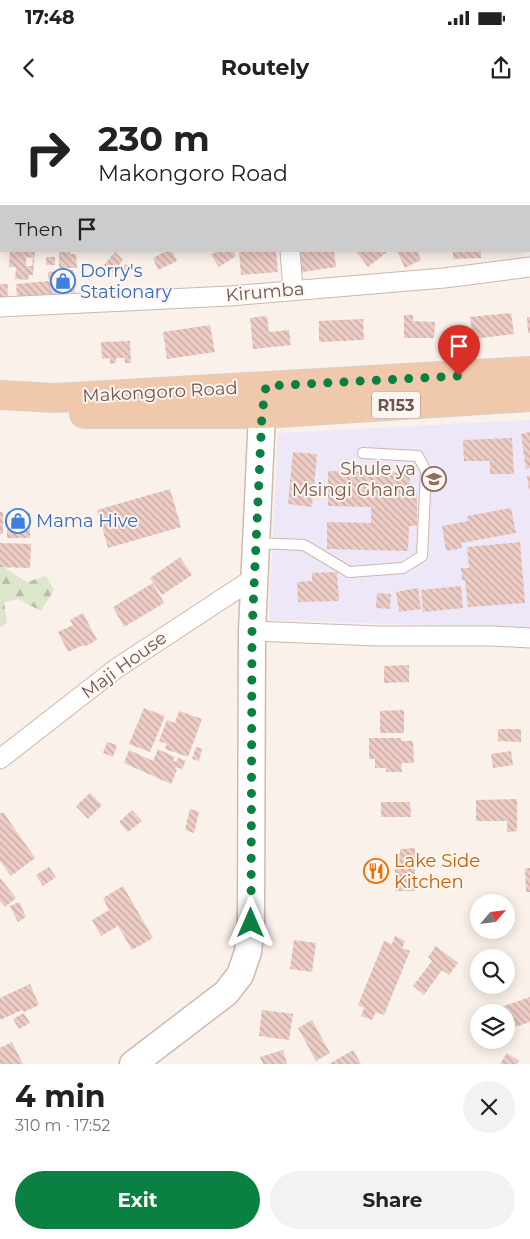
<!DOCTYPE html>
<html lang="en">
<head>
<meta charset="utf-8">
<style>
  :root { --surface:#fff; --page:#f2f2f2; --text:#222; --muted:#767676; --accent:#0b8043 }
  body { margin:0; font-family:Montserrat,sans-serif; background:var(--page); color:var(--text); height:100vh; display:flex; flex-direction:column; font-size:19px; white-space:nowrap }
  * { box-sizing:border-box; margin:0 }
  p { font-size:16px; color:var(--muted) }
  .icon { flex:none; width:28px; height:28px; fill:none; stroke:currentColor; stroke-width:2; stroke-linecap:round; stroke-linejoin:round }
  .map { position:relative; height:964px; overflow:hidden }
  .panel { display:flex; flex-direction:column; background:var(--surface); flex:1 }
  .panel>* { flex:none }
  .banner { position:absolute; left:0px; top:0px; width:530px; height:152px; box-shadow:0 2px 12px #0003; background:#fff; color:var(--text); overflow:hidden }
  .needle { width:32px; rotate:62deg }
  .controls { position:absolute; left:470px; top:794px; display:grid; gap:10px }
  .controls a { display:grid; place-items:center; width:45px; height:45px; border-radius:50%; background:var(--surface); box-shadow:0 2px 12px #0003; font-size:25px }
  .pin { position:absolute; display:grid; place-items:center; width:42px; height:42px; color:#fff; margin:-51px -21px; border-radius:50% 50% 50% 0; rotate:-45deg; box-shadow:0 0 5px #0007 }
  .pin .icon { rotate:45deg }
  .me { position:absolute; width:55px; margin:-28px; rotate:0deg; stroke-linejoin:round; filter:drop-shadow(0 0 4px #0008) }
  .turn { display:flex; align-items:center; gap:18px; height:105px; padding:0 15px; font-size:22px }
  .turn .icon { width:65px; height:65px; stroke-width:2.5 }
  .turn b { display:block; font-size:35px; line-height:42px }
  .then { display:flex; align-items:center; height:48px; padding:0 15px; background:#0003; gap:10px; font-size:19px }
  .round { display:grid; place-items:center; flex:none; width:52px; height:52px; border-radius:26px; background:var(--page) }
  .head { display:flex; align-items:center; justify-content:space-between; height:85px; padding:0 15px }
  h1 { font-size:30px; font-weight:700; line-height:38px }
  .cta { display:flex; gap:10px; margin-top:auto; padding:10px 15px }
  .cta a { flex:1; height:58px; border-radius:30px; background:var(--accent); color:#fff; font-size:20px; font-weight:700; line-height:58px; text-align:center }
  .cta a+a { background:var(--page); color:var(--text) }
  .status { display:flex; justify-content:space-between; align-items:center; height:35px; padding:0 25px; background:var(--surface); direction:ltr }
  .status svg { height:14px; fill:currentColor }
  header { display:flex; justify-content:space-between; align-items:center; height:65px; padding:0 15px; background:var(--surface); font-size:22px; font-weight:700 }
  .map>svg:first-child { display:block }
</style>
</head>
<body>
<div class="status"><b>17:48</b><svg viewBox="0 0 49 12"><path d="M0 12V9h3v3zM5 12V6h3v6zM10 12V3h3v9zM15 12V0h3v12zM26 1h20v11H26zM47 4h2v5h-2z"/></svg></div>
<header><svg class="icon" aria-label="back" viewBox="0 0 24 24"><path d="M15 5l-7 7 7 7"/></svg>Routely<svg class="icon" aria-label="share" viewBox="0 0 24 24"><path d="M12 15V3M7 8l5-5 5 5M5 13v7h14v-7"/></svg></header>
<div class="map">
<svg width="530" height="964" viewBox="0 0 530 964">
  <defs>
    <pattern id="forest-firs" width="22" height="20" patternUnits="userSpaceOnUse" patternTransform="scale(1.25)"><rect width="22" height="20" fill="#dce6ca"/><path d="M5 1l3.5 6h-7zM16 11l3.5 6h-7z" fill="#b7bda6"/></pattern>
    <pattern id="park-tufts" width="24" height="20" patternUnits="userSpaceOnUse" patternTransform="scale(1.25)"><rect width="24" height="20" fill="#dce6ca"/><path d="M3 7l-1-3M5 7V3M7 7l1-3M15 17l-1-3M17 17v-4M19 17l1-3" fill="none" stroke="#b7bda6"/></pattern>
    <pattern id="building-back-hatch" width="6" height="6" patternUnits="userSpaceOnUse" patternTransform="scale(1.25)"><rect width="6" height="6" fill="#ecccc5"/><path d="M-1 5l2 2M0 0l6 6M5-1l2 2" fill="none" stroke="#c4a8a2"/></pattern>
  </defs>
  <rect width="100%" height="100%" fill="#faf1ea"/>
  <polygon fill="#eee7f7" points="530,320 530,528 269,520 278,333"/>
  <polygon fill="url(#forest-firs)" points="0,465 27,482 46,476 54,490 41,511 18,499 4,502 7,523 0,528"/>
  <polygon fill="url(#park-tufts)" points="0,0 530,0 530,4 529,1 1,1 0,32"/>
  <g fill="url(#building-back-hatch)" fill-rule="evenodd">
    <path d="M10 151 35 152 33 175H29L28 180 15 179 16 167H9ZM26 157 33 158 32 166H26Z"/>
    <polygon points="59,151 70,151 70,154 76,154 77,168 59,168"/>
    <polygon points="166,151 172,151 177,161 158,170 153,158"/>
    <polygon points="217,151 233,151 236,156 219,167 211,155"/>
    <polygon points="239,151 276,151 278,172 241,175"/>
    <polygon points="298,151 334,151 336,167 302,172"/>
    <polygon points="356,151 386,151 387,152 368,167"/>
    <polygon points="397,151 417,151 421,160 405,168"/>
    <polygon points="453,151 481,151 481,158 453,159"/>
    <polygon points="115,152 123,160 113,172 104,165"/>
    <rect x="46" y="157" width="9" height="8"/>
    <polygon points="125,164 131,167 128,173 122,170"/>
    <polygon points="73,170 75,192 17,197 16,184 49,181 48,172"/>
    <polygon points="0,184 8,184 7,205 0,204"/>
    <polygon points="511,213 514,234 473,239 470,217"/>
    <polygon points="404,215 413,215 413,221 435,222 434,238 404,238"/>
    <polygon points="267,216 269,232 289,230 291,245 253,249 250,218"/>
    <polygon points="527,217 530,217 530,233 528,233"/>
    <polygon points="363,219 364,240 319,242 319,221"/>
    <polygon points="210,225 215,252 167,259 163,232"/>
    <polygon points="130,241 131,263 125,263 125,258 116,258 116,263 110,264 110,258 102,259 101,242"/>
    <polygon points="530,332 530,368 526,369 521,334"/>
    <polygon points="512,338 514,374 490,374 490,361 464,361 463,340"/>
    <polygon points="293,352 317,354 312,407 288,404"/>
    <polygon points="328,371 410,373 409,395 417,395 417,426 409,426 408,451 327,449 327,422 371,423 371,407 328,406"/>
    <polygon points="527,376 530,376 530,390 529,390"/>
    <polygon points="170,389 181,427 108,448 97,410"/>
    <polygon points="511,408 516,433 461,443 462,448 446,451 442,426 468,421 467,416"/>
    <rect x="0" y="412" width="3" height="22"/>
    <rect x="7" y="413" width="23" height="25"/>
    <polygon points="520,442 525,503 468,507 465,480 462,480 461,468 469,468 467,447"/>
    <polygon points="0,443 31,444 30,468 0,467"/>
    <polygon points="180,457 192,475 162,495 150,478"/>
    <polygon points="337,472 339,501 298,502 297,482 312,481 312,473"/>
    <polygon points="153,483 164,503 124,527 113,507"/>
    <polygon points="461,486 463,508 423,512 421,490"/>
    <polygon points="418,488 421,509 399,512 396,492"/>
    <polygon points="377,493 391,494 390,509 376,508"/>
    <polygon points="83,513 97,540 84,547 83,545 68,552 58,532 73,525 70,520"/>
    <polygon points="409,565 409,582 384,583 384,566"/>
    <polygon points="144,608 165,616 150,652 129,644"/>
    <polygon points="404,610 404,633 380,633 380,611"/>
    <polygon points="179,611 202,619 188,657 165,649 167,644 159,641 167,620 175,623"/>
    <polygon points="498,629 521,629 521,642 498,641"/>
    <polygon points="369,638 401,638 401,641 413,641 414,663 401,663 402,672 386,672 386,668 375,668 375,659 369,659"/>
    <polygon points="107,642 117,645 113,657 103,653"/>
    <polygon points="196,647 202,649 199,661 192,659"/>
    <polygon points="158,649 175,657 173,661 176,662 178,658 186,661 182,669 176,667 175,669 177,670 171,684 124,663 129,650 153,661"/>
    <polygon points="511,651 513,665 493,668 491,654"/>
    <polygon points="90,693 102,705 88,719 76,706"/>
    <polygon points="517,699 517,731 507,732 507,721 476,721 476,700"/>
    <polygon points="381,702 410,702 411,717 381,717"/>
    <polygon points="190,709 199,712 194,733 185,730"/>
    <polygon points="132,710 142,721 128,732 119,722"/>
    <polygon points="3,712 35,758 11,776 0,761 0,714"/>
    <polygon points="415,748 415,791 395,791 395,753 400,753 400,749"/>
    <polygon points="49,767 56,777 43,786 36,775"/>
    <polygon points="525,768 530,768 530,792 526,792"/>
    <polygon points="0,778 16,798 5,807 0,801"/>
    <polygon points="123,786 153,838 132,850 118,826 101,836 92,820 109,810 103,798"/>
    <polygon points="19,802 26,817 18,822 10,806"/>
    <polygon points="395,836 405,841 402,848 410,851 384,915 376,912 372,920 361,916 364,908 358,905 384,841 392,844"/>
    <polygon points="294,840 316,843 312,872 290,869"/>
    <polygon points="436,846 458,863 449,875 442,870 424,895 413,886 432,861 428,857"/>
    <polygon points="30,884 39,905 24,912 22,910 0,920 0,898"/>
    <polygon points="530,897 530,922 506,930 506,912 500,912 499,908"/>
    <polygon points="262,910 293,914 289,940 259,936"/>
    <polygon points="24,913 30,923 19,929 13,919"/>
    <polygon points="312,920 330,953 316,961 298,928"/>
    <polygon points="12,942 23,964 0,964 0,948"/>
    <polygon points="283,950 287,964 263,964 260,957"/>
    <polygon points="353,950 361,964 329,964"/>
    <polygon points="507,953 519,961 517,964 500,964"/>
  </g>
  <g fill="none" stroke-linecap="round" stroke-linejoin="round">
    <defs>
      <polyline id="lane" points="256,443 304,445 349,472 403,468 422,456 426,371 418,356 363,353"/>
      <g id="street">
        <polyline points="529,14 530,14"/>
        <polyline points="0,45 1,45"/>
        <polyline points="290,151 293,190"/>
        <polyline points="0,207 230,196 444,178 530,167"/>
        <polyline points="252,531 377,536 492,536 530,538"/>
        <polyline points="0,659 117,568 254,478"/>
      </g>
      <polyline id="secondary" points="133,964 226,893 240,875 248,852 251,823 252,531 262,314 265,293"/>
      <g id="primary">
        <polyline points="0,295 55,298 530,271"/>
        <polyline points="84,314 262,314 530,297"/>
      </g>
    </defs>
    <use href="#lane" stroke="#cbb7b1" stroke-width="12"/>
    <use href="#street" stroke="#cbb7b1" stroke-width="21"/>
    <use href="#secondary" stroke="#cfb9b2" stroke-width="29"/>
    <use href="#primary" stroke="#d8cfce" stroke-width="30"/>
    <use href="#lane" stroke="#fff" stroke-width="10"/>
    <use href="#street" stroke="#fff" stroke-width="19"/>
    <use href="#secondary" stroke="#fff" stroke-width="26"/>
    <use href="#primary" stroke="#f0c8ab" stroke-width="28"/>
  </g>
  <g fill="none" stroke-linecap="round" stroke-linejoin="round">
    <polyline stroke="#0b8043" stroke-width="9" stroke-dasharray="0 16.2" points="251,823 252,531 262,314 266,286 459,276"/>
  </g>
  <defs>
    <symbol id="shop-ring" viewBox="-11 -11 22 22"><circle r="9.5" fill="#fdf5f0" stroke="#3f7fe0" stroke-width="1.5"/><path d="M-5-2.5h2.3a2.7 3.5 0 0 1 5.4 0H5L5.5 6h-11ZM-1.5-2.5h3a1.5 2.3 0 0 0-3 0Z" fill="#3f7fe0"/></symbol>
    <symbol id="school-ring" viewBox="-11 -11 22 22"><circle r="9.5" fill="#fdf5f0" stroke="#8d6e63" stroke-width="1.5"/><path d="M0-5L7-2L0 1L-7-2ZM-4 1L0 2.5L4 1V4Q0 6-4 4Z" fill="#8d6e63"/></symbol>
    <symbol id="restaurant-ring" viewBox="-11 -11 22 22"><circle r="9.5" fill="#fdf5f0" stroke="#e8710a" stroke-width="1.5"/><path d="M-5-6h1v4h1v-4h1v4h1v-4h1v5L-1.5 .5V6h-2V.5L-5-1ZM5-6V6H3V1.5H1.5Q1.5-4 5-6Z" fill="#e8710a"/></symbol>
  </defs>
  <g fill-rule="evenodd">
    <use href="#shop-ring" x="49" y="167" width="28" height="28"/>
    <use href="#school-ring" x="420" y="365" width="28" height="28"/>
    <use href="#shop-ring" x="4" y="407" width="28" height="28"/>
    <use href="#restaurant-ring" x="362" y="757" width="28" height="28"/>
  </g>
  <g text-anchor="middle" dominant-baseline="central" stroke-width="4" stroke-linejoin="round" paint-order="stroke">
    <rect fill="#fdf5f0" stroke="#9c8580" stroke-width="1" x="372" y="291.5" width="48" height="27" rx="4"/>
    <g font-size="16" font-weight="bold" fill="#725550">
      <text x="396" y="305">R153</text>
    </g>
    <g font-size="18" fill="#366cbe" stroke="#fdf5f0" text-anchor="start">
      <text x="80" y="171">Dorry's<tspan x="80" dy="21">Stationary</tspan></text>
      <text x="36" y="421">Mama Hive</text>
    </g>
    <g font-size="18" fill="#725550" stroke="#fdf5f0">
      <text transform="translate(265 192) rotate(-5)">Kirumba</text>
      <text transform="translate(160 292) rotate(-3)">Makongoro Road</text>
      <text transform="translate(124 565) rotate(-36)">Maji House</text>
    </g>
    <g font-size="18" fill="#785e54" stroke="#fdf5f0" text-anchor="end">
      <text x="416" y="369">Shule ya<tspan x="416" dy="21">Msingi Ghana</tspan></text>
    </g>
    <g font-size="18" fill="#c56008" stroke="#fdf5f0" text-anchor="start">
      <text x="394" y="761">Lake Side<tspan x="394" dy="21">Kitchen</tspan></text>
    </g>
  </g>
</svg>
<div class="controls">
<a><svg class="needle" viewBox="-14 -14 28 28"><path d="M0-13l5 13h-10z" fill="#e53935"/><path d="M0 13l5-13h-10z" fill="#767676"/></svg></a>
<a><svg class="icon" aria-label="search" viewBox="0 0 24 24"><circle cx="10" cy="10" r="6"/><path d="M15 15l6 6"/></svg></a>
<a><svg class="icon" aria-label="layers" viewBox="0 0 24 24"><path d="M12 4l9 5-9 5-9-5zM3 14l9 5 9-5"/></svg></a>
</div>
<div class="pin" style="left:459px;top:276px;background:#d93025"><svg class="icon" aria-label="arrive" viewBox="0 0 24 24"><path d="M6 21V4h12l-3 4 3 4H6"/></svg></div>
<svg class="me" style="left:251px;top:823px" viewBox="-20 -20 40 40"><path d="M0-17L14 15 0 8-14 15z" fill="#0b8043" stroke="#fff" stroke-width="4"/></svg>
<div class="banner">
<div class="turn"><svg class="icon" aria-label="right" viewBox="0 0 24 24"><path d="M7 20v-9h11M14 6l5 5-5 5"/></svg><div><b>230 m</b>Makongoro Road</div></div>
<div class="then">Then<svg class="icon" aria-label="arrive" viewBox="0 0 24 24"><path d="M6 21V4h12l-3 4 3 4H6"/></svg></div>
</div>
</div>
<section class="panel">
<div class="head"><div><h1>4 min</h1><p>310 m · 17:52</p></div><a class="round"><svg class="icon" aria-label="close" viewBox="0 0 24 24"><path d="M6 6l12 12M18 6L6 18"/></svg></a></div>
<div class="cta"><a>Exit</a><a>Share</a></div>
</section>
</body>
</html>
